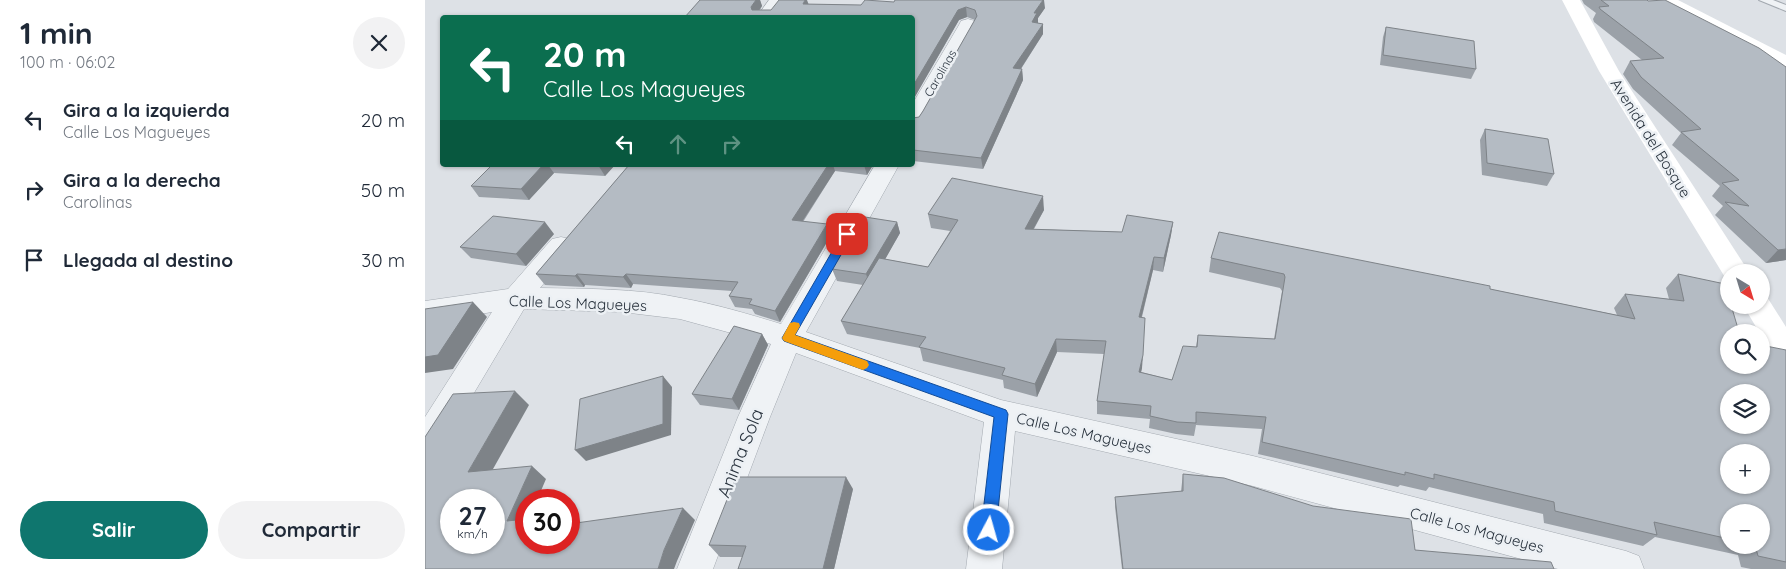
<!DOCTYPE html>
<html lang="es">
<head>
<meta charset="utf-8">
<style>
  :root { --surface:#fff; --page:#f2f2f3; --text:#1f2937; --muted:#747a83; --accent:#0f766e }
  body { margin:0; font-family:Quicksand,sans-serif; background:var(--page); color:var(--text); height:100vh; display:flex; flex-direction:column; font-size:19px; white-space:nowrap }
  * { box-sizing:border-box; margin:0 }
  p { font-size:16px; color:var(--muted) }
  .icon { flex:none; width:28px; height:28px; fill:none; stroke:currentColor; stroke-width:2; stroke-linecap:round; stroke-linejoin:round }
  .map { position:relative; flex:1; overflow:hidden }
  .panel { display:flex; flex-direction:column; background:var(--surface); width:425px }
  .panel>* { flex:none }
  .top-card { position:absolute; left:15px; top:15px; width:475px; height:152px; border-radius:5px; box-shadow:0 1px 4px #0004; background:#0b6e4f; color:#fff; overflow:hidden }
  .needle { width:32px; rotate:142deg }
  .controls { position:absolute; left:1295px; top:264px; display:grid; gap:10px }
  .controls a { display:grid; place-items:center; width:50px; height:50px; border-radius:50%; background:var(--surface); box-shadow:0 1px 4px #0004; font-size:25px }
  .speed { position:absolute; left:15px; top:489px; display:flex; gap:10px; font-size:25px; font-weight:700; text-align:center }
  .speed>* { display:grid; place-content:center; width:65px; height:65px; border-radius:50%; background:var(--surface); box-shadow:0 1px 4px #0004; line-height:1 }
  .speed small { font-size:12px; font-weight:400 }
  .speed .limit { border:8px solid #d22; background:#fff; color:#111 }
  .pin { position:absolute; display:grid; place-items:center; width:42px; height:42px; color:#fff; margin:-21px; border-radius:10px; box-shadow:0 2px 8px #0006 }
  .me { position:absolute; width:55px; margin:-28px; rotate:6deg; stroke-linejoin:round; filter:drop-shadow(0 0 4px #0008) }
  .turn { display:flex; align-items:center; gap:18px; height:105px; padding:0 20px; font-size:22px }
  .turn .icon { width:65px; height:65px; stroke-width:2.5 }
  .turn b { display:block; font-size:35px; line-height:42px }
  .lanes { display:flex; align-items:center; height:48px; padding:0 20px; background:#0003; justify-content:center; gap:25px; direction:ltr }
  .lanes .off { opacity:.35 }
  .round { display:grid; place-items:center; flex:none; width:52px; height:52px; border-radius:26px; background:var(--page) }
  .summary { display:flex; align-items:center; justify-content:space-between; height:85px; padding:0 20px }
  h1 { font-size:30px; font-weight:700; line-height:38px }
  .button { display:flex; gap:10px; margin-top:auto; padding:10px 20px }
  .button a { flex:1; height:58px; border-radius:30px; background:var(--accent); color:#fff; font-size:20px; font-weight:700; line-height:58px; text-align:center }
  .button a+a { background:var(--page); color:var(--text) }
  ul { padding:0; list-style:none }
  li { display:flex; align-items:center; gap:15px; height:70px; padding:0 20px }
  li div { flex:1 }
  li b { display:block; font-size:19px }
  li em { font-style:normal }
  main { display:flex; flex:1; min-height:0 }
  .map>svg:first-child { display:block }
</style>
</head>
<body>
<main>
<section class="panel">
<div class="summary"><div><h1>1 min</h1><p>100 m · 06:02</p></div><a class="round"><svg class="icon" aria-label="close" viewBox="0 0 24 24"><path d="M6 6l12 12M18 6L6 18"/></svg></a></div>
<ul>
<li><svg class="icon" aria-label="left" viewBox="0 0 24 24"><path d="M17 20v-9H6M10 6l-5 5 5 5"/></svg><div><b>Gira a la izquierda</b><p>Calle Los Magueyes</p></div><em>20 m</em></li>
<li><svg class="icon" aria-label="right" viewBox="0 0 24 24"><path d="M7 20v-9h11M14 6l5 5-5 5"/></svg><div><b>Gira a la derecha</b><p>Carolinas</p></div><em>50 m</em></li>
<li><svg class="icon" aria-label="arrive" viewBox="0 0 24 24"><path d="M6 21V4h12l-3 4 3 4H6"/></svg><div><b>Llegada al destino</b></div><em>30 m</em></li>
</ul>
<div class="button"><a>Salir</a><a>Compartir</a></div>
</section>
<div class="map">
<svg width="1361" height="569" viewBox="0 0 1361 569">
  <rect width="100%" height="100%" fill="#dde1e6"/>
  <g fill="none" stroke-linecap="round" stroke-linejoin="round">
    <defs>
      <polygon id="lane" points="1334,0 1348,0 1361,5 1361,11"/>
      <g id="street">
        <polygon points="344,0 362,0 350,18 331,18"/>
        <polygon points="543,19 550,21 552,25 499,121 496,126 488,128 488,103 534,25 536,21"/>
        <path d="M450 165H474L381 332 576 400 828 456 1201 551 1214 556 1219 569H1133L828 486 590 431 577 569H541L559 422 371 353 345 417 288 569H252L313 417 346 344 255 319 197 312 99 309 12 455 0 460V417L67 312 0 323V301L83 289 127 239 136 237 145 239 149 246 115 288C162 289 210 288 256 298 290 304 323 314 356 324Z"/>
      </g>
    </defs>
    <use href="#lane" stroke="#a3a9b0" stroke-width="2"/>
    <use href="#street" stroke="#a3a9b0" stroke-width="1"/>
    <use href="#lane" fill="#eff2f5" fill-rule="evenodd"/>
    <use href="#street" fill="#eff2f5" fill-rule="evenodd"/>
    <g fill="#fff" fill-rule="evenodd">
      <polygon points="1137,0 1155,0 1194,71 1324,272 1304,272 1304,280 1301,279 1174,71"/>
      <polygon points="1230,0 1253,0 1361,55 1361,69 1354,67 1233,4"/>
      <polygon points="1336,296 1342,297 1361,327 1361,363 1351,359 1336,336 1336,332 1334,332 1318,305 1336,305"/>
    </g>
  </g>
  <g fill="#9ba1a8" fill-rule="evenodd">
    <polygon points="331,0 335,0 337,6 335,10 346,10 383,4 436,5 469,2 620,8 613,18 613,23 618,24 618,34 596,69 597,69 598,80 558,169 488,161 488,118 494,117 498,111 550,20 542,17 534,20 488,100 488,18 259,18"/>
    <polygon points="1157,0 1222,0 1361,260 1341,263 1290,215 1298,206 1287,196 1295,186 1247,145 1256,133 1208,89 1198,74 1205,61 1217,60 1169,22 1168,19 1171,13 1159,4"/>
    <polygon points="961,27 1051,69 1046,79 955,65 958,37"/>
    <polygon points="1060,129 1129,174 1122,186 1057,175 1055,140"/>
    <polygon points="67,165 190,165 180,176 129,173 104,200 54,197 46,186"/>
    <polygon points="204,165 448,165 442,175 410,171 378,222 406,235 355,322 330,314 327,309 310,307 304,296 307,291 208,284 206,288 160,285 159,287 120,285 111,274"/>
    <path d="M619 210 609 229 697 232 748 222 746 235 738 272 728 270 717 317V368L716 372 747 380 771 347 773 335 849 339 857 291 855 288 784 272 786 258 1065 289 1192 315 1189 308 1200 294 1244 299 1241 288 1253 274 1304 365 1361 350V569H1326L1316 567 1313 555 1230 537 1218 546 1119 523 1118 514 1004 487 1001 491 975 485 973 487 833 454 837 429 771 425 769 436 751 434 724 428 725 419 672 414V401L679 354 632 352 612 397 579 388 578 380 498 361 495 348 422 334 416 321 438 285 412 281 407 269 434 227 472 222 475 233 460 259 503 267 525 231 506 228 503 214ZM1304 512 1336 545H1304Z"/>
    <polygon points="129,234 101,266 46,258 35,247"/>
    <polygon points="337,334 343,345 314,410 275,405 267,394"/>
    <polygon points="758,474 990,550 1129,569 697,569 690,507 690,497 756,491"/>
    <polygon points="428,489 409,569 313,569 318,557 295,557 284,545"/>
  </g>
  <g fill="#7e8388">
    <polygon points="331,0 335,0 337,6 329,17 326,7"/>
    <polygon points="380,0 382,0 385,8 378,4"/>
    <polygon points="618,0 619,0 620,8 613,18 613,24 607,22 609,13"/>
    <polygon points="541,7 542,17 534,20 488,100 488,86 533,10"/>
    <polygon points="618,24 618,34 589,79 588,68"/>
    <polygon points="597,69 598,80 558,169 556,158"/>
    <polygon points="118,165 123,165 129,173 104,200 96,189"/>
    <polygon points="173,165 190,165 180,176"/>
    <polygon points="403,165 408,165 410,171 371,231 367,220"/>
    <polygon points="439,165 448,165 442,175"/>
    <polygon points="618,196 619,210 601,242 600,229"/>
    <polygon points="120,222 129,234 101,266 91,254"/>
    <polygon points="472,222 475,233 445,286 441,274"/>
    <polygon points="748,222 746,235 738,272 739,258"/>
    <polygon points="402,224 406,235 355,322 350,311"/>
    <polygon points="1361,249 1361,260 1341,263 1353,250"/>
    <polygon points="729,257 728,270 713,331 714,317"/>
    <polygon points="152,274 160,285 159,287 150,276"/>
    <polygon points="201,274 208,284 206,288 198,277"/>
    <polygon points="48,302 62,317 28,369 0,373 0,357"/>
    <polygon points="337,334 343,345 314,410 307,399"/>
    <polygon points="631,339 632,352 612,397 610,384"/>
    <polygon points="718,355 717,368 713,385 714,372"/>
    <polygon points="238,376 247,387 246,435 161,461 150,450"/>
    <polygon points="90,391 104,405 59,485 43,472"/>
    <polygon points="107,466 121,479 112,500 101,500 101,526 82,521"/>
    <polygon points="421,477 428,489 409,569 398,569"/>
    <polygon points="258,508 270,520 252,561 249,569 233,569 239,550"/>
  </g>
  <g fill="#b4bbc3" stroke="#7e8388" fill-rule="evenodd">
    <polygon points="275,0 331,0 326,7 327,10 346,10 354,0 380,0 378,4 436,5 440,0 469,2 470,0 618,0 609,13 612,13 607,22 618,24 588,68 597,69 556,158 488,150 488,118 494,117 498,111 552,16 550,10 541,7 533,10 488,86 488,18 259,18"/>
    <polygon points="1176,0 1222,0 1223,1 1240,0 1334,48 1361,67 1361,249 1353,250 1300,202 1324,206 1297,183 1314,180 1256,132 1276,129 1216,77 1205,61 1239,58 1175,9 1174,7 1184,6"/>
    <polygon points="961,27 1049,41 1051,69 958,55"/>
    <polygon points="1060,129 1123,139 1129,174 1062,163"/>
    <polygon points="67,165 118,165 96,189 46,186"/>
    <polygon points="204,165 403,165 367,220 402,224 350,311 324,304 327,299 304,296 313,282 201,274 198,277 152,274 150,276 111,274"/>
    <path d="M527 178 618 196 600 229 697 232 702 215 748 222 739 258 729 257 714 317 720 318 718 355 714 372 747 380 758 346 772 347 773 335 850 339 860 277 859 274 786 258 794 232 1065 286V289L1210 319 1200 294 1259 301 1253 274 1300 284 1304 296V305H1306L1314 332H1304V365H1336V345L1361 350V562L1333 556 1330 545H1336V512H1304V539L1229 522 1232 535 1130 511 1129 502 1009 474V479L980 472V475L837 442 841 417 771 412V423L752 422 725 416 726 406 672 401 681 341 631 339 610 384 577 375 580 368 494 347 501 337 416 321 454 258 503 267 533 220 503 214ZM1304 392H1336V425H1304ZM1304 452H1336V485H1304Z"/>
    <polygon points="68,216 120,222 91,254 35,247"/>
    <polygon points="440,217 472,222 441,274 407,269 432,226 434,227"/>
    <polygon points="48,302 13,355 0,357 0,309"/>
    <polygon points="309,326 337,334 307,399 267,394"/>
    <polygon points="238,376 238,424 150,450 155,399"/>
    <path d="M90 391 43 472 107 466 82 521 101 519V542H144V524L258 508 239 550 233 569H0V437L28 394ZM26 500H69V542H26Z"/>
    <polygon points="758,474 799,478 888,506 986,519 990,550 1126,562 1129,569 698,569 690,497 758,491"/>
    <polygon points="311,477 421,477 398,569 313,569 321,546 284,545"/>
  </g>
  <polygon fill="#1a73e8" stroke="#114b97" points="422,230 428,234 370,335 581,410 583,414 571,530 569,535 564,537 558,535 556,530 569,417 359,341 357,338 419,231"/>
  <polygon fill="#f59e0b" points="369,322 374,323 375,326 370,335 442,361 444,365 442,368 438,370 359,341 357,338 365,323"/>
  <g text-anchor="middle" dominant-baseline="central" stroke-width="5" stroke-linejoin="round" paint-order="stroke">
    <g font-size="12" fill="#27313c" stroke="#ecf0f4">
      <text transform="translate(515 73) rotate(-60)">Carolinas</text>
    </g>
    <g font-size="15" fill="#27313c" stroke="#ecf0f4">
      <text transform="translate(1226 138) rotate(58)">Avenida del Bosque</text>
      <text transform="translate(153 303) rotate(2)">Calle Los Magueyes</text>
      <text transform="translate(659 433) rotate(13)">Calle Los Magueyes</text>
      <text transform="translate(1052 530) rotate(15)">Calle Los Magueyes</text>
    </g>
    <g font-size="18" fill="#27313c" stroke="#ecf0f4">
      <text transform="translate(315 453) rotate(-68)">Anima Sola</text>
    </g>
  </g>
</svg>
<div class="controls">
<a><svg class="needle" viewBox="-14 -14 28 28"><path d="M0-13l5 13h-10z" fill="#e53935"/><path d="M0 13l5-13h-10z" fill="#747a83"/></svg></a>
<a><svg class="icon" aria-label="search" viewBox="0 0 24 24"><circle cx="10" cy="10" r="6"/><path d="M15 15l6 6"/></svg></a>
<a><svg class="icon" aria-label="layers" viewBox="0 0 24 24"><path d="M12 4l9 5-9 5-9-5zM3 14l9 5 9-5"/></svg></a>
<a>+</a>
<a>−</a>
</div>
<div class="speed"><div>27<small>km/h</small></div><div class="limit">30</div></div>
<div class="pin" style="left:422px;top:234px;background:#d93025"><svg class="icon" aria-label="arrive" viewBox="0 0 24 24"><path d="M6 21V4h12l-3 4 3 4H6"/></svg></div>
<svg class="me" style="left:564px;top:530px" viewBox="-20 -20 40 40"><circle r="17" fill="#1a73e8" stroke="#fff" stroke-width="3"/><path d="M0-11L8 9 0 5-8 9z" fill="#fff"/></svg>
<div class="top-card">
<div class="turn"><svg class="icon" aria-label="left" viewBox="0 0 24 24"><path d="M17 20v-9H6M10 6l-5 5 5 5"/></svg><div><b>20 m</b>Calle Los Magueyes</div></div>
<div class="lanes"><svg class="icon" aria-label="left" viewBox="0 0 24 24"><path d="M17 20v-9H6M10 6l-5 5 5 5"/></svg><svg class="icon off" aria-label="ahead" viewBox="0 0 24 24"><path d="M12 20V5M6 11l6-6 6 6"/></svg><svg class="icon off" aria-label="right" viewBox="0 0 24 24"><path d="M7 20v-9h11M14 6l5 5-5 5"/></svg></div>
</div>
</div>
</main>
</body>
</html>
